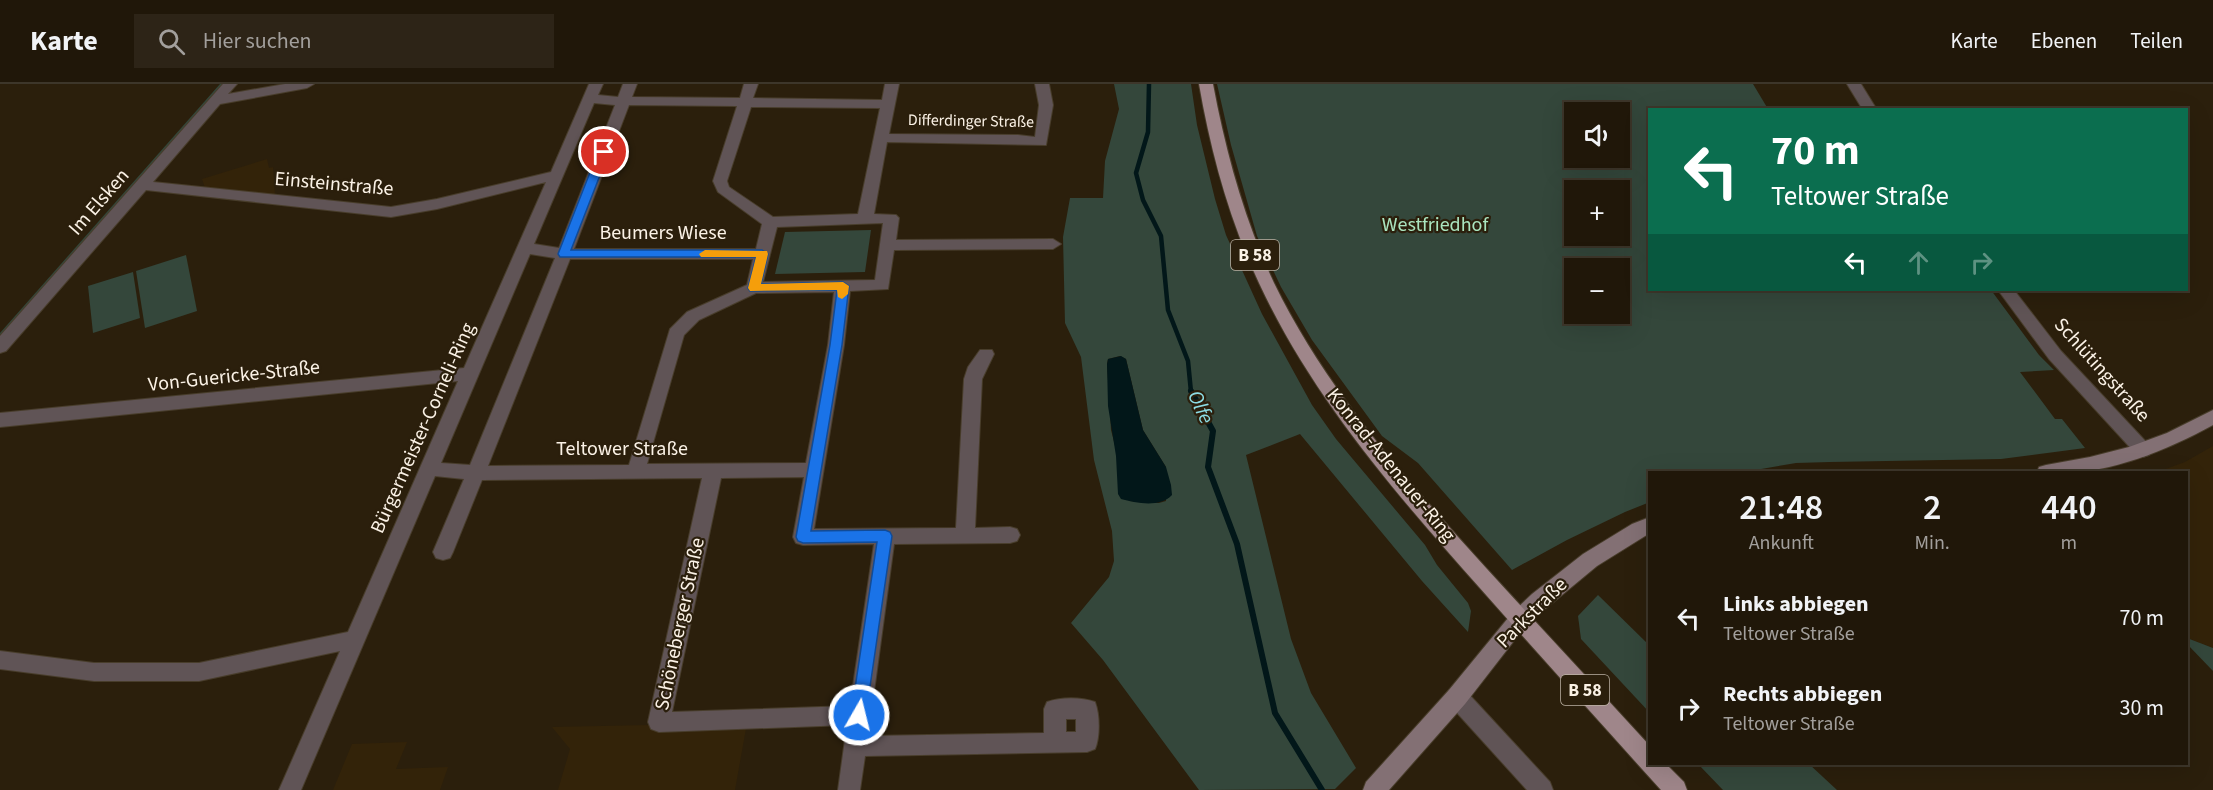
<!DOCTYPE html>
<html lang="de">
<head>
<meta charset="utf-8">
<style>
  :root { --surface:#201709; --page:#2d2417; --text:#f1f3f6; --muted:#a29f9c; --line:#3d362a }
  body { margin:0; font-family:"Source Sans 3",sans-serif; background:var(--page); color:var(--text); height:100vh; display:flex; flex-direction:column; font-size:22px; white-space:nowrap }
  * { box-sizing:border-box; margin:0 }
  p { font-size:20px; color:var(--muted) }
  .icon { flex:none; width:33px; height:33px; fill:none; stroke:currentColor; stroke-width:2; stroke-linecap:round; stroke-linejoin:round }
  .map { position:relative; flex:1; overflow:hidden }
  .panel { position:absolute; left:1648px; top:387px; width:540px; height:294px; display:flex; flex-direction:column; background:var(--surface); border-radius:0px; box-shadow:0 6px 24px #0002,0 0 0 2px var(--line) }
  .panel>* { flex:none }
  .banner { position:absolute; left:1648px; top:24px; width:540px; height:183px; border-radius:0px; box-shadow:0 6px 24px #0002,0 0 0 2px var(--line); background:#0b6e4f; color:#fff; overflow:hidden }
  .tools { position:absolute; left:1564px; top:18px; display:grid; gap:12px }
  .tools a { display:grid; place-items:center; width:66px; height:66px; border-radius:0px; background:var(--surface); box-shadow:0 6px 24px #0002,0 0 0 2px var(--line); font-size:30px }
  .pin { position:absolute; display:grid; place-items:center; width:51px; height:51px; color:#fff; margin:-26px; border:3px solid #fff; border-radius:50%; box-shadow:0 2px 6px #0007 }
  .me { position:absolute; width:66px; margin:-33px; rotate:8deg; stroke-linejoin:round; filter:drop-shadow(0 0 4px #0008) }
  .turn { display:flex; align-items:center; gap:21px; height:126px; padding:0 24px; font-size:27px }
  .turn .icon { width:78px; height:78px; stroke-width:2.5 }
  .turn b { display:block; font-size:42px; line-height:51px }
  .lanes { display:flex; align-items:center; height:57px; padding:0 24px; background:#0003; justify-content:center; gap:30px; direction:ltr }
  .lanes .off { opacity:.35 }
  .eta { display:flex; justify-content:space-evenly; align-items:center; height:102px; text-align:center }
  .eta b { font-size:36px; font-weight:600; line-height:42px }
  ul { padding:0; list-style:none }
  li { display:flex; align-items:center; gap:18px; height:90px; padding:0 24px }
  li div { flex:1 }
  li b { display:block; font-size:22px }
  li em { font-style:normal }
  header { display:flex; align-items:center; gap:36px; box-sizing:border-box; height:84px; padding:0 30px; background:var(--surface); border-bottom:2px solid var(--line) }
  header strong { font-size:28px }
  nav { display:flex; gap:33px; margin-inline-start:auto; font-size:21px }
  .search { width:420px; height:54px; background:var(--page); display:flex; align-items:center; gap:15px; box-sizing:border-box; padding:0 21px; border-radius:0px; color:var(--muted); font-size:22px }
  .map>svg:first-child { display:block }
</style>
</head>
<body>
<header>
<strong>Karte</strong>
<div class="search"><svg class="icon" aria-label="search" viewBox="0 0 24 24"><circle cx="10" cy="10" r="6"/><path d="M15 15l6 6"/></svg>Hier suchen</div>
<nav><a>Karte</a><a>Ebenen</a><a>Teilen</a></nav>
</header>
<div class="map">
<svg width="2213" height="706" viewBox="0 0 2213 706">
  <rect width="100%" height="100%" fill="#2b1f0c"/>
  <g fill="#332309">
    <polygon points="267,75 269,84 273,83 275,111 205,104 202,95"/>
    <polygon points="2213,362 2213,564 2187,554 2187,388 2157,388 2185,378"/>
    <polygon points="747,639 735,706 558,706 570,665 552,643"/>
    <polygon points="407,658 396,685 448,683 440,706 333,706 352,660"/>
  </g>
  <g fill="#34473b" fill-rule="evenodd">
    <polygon points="220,0 223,0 0,254 0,249"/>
    <path d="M1114 0H1191L1197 41 1215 115 1226 151 1262 230 1312 321 1336 355 1425 461 1437 481 1468 519 1471 527 1468 548 1422 497 1300 350 1246 371 1291 555 1311 609 1356 684 1335 705 1199 706 1103 576 1071 539 1109 493 1114 477 1112 447 1094 376 1081 273 1065 239 1063 153 1070 114H1103L1105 77 1119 25ZM1120 272 1126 275 1143 346 1166 383V417L1159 419 1129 417 1111 346 1107 280 1108 275Z"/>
    <path d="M1217 0H1753L1768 25 1650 26V206H1991L2039 271 2054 286 2020 288 2055 335H2062L2085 364 2001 375 1830 378 1796 379 1744 388H1650V418L1625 428 1567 456 1512 486 1418 379 1382 352 1312 256 1281 203 1257 152 1231 61ZM1620 28V74H1575V28ZM1575 106H1620V152H1575ZM1620 184V230H1575V184Z"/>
    <polygon points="871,146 865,188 775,190 785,148"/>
    <polygon points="186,171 197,227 145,244 136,187"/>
    <polygon points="133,188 140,234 93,249 88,202"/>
    <polygon points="1598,511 1650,562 1650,629 1581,555 1578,532"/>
    <polygon points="2187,554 2213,564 2213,587 2187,560"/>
    <polygon points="1698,680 1809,680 1837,706 1723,706"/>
  </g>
  <path fill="#021719" d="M1121 272 1126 275 1143 346 1166 383 1171 401 1172 411C1160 424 1136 419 1121 415L1118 410 1116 372 1108 322 1107 280 1108 275Z"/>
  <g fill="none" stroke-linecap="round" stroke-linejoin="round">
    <polyline stroke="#021719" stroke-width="4.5" points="1149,0 1148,48 1136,89 1143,116 1161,152 1168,226 1188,277 1191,308"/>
    <polyline stroke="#021719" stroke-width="6" points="1191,307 1213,347 1208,383 1237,460 1275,629 1322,706"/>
    <defs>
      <g id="street">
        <path d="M223 0H237L228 10 285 0H314L307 4 220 20 153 98 391 123 437 115 551 88 589 0H603L598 11 618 13 623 0H637L632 13 740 14 744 0H758L753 14 882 16 885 0H899L889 50 1018 51 1035 53 1039 21 1035 0H1049L1053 21 1046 61 887 58 874 130 896 131 899 134 896 156 1053 155 1061 160 1053 165 894 166 888 205 850 207 844 261 814 445 956 444 964 295 968 283 980 266H992L994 270 982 295 975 444 1010 443 1017 445 1020 451 1017 457 1010 459 894 460 868 652 1044 649V625L1047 618C1061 613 1081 613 1095 618 1100 631 1100 653 1095 665L1087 668 865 672 860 706H838L847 641 659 648 651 645 648 638 702 394 482 396 453 468 450 474 443 476 436 474 433 468 464 395 435 392 301 706H279L340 567 199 597H94L0 585V567L94 579H199L348 548 458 297 0 343V329L464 284 546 98 437 125 391 133 146 106 6 267 0 269V252ZM594 19 615 21 559 164 534 160ZM629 21 737 22 713 97 718 108 762 140 756 165H574ZM751 23 880 24 858 130 773 133 729 103 727 97ZM883 139 875 196 763 198 777 143ZM530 170 555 174 470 381 441 379ZM570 175H753L747 201 687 228 670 245 629 381 488 382ZM834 208 828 261 806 379 647 380 684 251 699 236 756 209ZM804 393 793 453 796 459 803 461 874 460 850 622 672 628 721 394ZM1066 635H1076V648H1066Z"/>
        <polygon points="1847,0 1861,0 1877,26 1863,26"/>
        <polygon points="1998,206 2014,206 2061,267 2149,361 2152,366 2149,371 2143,373 2137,371 2049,275"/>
        <polygon points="1457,603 1465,606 1550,698 1553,706 1527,706 1449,620 1446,613 1449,606"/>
      </g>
      <g id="secondary">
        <path d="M2213 326V341C2160 370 2097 395 2037 388L2039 383 2046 381 2090 373 2129 363 2167 349Z"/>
        <polygon points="1650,433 1650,449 1597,482 1527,540 1465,620 1389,706 1363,706 1366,698 1449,606 1513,528 1532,510 1583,470 1632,440"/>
      </g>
      <path id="primary" d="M1199 0H1213C1226 69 1244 135 1274 199 1326 306 1408 398 1487 485 1541 544 1596 603 1650 662V680H1666L1684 698 1687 706H1661L1642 685C1588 625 1533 564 1479 503 1396 410 1312 313 1259 199 1229 135 1211 69 1199 0Z"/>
    </defs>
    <use href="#street" stroke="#483d2b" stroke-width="2"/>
    <use href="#secondary" stroke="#483d2b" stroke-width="2"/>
    <use href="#primary" stroke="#483d2b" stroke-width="2"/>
    <use href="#street" fill="#605456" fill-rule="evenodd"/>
    <use href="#secondary" fill="#837074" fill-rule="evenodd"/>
    <use href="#primary" fill="#9f868a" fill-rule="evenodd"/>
  </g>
  <polygon fill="#1a73e8" stroke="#114b97" stroke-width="1.5" points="604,64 609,68 571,166 762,166 768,170 761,200 843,198 849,202 842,261 811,447 885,446 890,448 892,452 865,637 859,639 853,637 851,631 877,458 803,459 798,457 796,453 830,261 837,206 750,207 748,204 756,173 560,173 558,170 598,68"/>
  <polygon fill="#f59e0b" points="705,166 767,167 768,170 761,200 843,198 849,202 848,210 842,215 838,213 837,206 750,207 748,204 756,173 701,173 699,170"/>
  <g text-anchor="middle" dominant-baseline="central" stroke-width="4.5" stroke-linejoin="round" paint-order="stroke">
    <g font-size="16" fill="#fbf2e6" stroke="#2b1f0c">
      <text transform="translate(971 37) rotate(1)">Differdinger Straße</text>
    </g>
    <g fill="#2b1f0c" stroke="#bdb3a5" stroke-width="1.5">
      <rect x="1231" y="156" width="48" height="30" rx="4.5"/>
      <rect x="1561" y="591" width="48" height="30" rx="4.5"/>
    </g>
    <g font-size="18" font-weight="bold" fill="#fbf2e6">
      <text x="1255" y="171">B 58</text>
      <text x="1585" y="606">B 58</text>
    </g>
    <g font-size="20" fill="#fbf2e6" stroke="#2b1f0c">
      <text transform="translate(334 100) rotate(5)">Einsteinstraße</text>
      <text transform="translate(99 118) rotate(-49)">Im Elsken</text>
      <text x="663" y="149">Beumers Wiese</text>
      <text transform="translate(2102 286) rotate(48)">Schlütingstraße</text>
      <text transform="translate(234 292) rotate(-6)">Von-Guericke-Straße</text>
      <text transform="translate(423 344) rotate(-66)">Bürgermeister-Corneli-Ring</text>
      <text x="622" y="365">Teltower Straße</text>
      <text transform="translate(1391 381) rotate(51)">Konrad-Adenauer-Ring</text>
      <text transform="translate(1532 529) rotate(-45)">Parkstraße</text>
      <text transform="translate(680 540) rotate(-78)">Schöneberger Straße</text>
    </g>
    <g font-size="20" fill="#aae4bf" stroke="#2b1f0c">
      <text x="1435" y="141">Westfriedhof</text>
    </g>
    <g font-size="21" font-style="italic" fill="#8cdce4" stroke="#2b1f0c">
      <text transform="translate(1201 323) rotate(65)">Olfe</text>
    </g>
  </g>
</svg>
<div class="tools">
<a><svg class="icon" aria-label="sound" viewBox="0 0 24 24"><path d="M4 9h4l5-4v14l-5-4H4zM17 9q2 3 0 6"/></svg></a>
<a>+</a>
<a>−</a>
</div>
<div class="pin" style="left:604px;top:68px;background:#d93025"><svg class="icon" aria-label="arrive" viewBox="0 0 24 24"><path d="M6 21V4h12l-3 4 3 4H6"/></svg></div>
<svg class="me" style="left:859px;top:631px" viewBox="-20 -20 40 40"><circle r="17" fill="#1a73e8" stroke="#fff" stroke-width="3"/><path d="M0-11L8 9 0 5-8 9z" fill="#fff"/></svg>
<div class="banner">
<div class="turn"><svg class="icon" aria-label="left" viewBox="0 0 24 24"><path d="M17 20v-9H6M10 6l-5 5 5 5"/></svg><div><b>70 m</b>Teltower Straße</div></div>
<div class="lanes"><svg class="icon" aria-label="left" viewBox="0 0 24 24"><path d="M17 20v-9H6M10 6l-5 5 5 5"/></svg><svg class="icon off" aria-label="ahead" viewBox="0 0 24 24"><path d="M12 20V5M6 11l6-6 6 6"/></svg><svg class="icon off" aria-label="right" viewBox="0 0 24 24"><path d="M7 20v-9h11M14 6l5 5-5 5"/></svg></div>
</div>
<section class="panel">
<div class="eta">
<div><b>21:48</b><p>Ankunft</p></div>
<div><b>2</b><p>Min.</p></div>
<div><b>440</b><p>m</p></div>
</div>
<ul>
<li><svg class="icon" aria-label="left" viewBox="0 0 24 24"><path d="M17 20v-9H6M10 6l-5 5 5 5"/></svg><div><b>Links abbiegen</b><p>Teltower Straße</p></div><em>70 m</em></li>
<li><svg class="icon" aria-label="right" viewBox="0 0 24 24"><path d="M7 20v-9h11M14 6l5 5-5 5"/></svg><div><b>Rechts abbiegen</b><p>Teltower Straße</p></div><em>30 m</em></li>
</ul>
</section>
</div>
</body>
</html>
